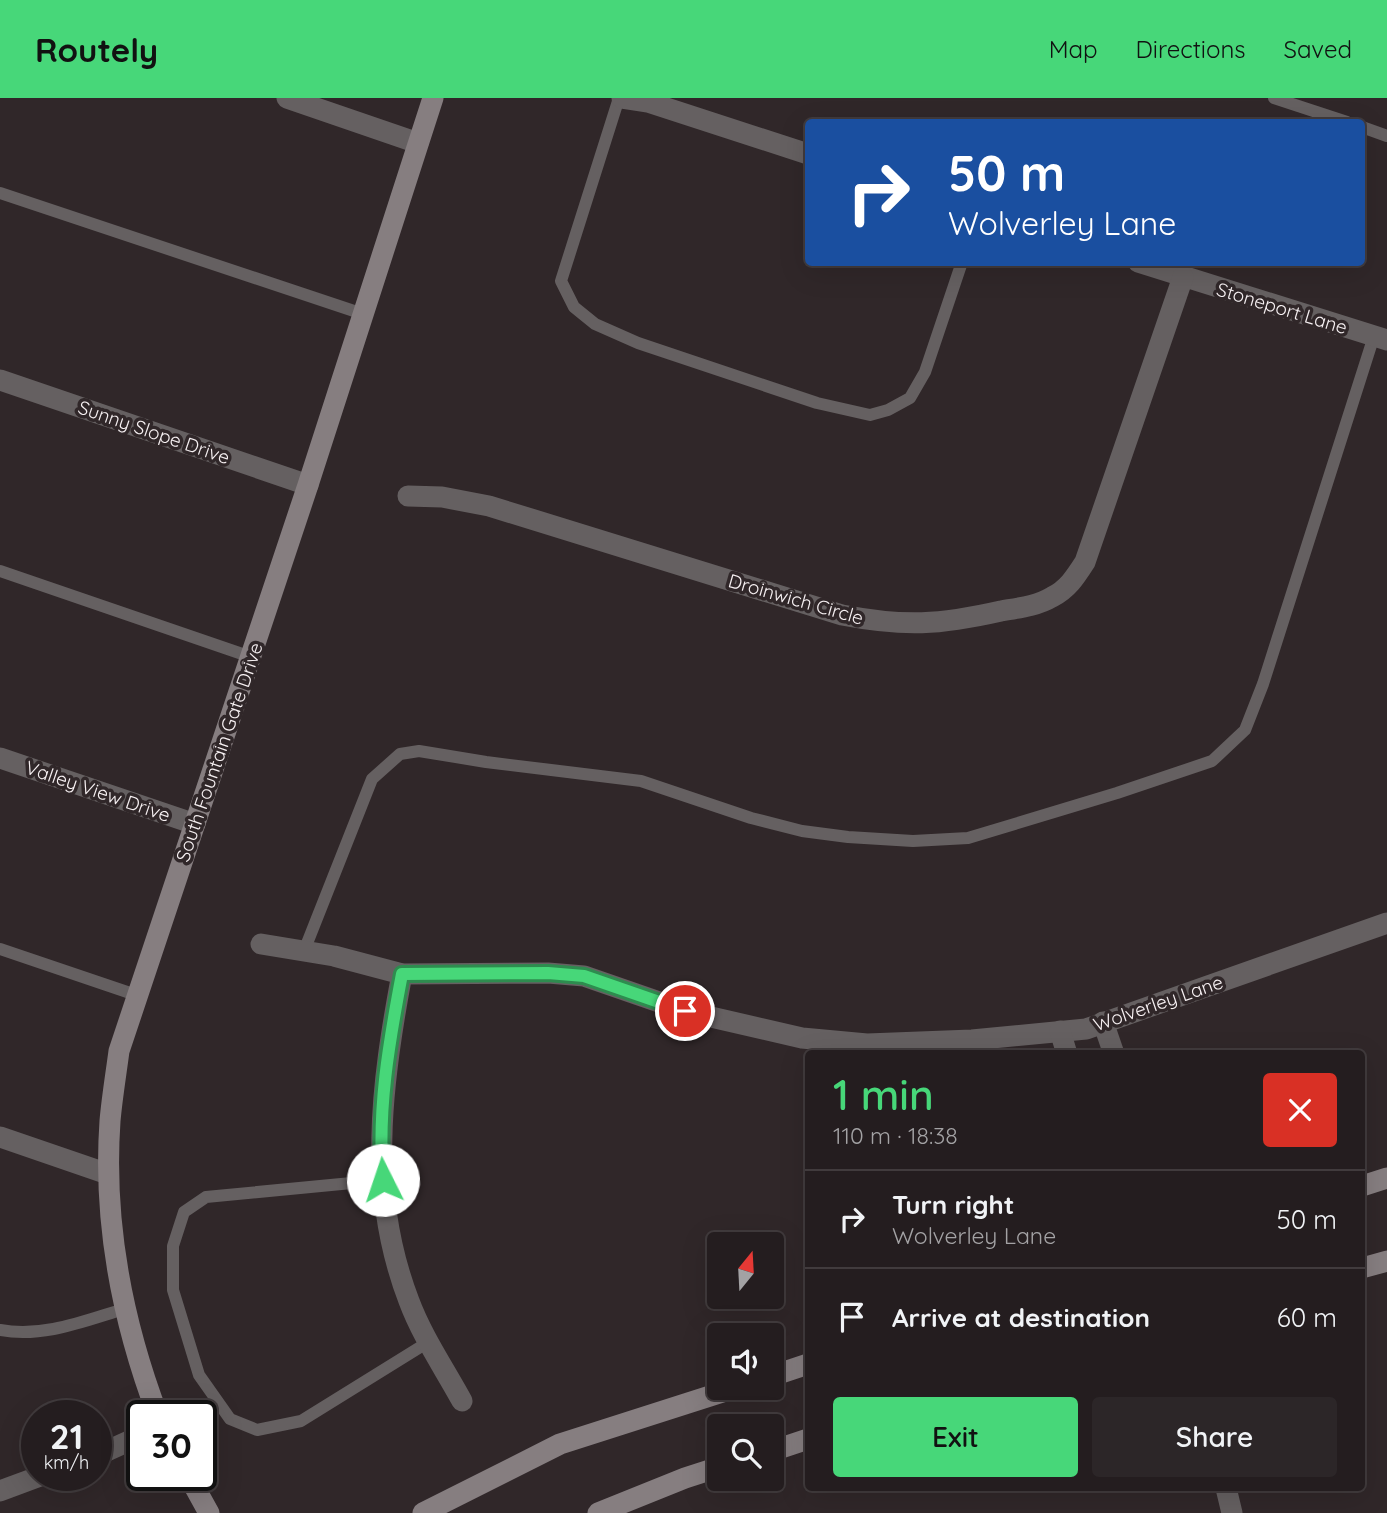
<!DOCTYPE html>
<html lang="en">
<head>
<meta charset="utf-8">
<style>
  :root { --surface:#241d1f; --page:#2c2628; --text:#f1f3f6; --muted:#a3a2a4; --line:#413b3d; --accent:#47d779 }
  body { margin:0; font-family:Quicksand,sans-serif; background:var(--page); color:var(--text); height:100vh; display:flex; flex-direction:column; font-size:26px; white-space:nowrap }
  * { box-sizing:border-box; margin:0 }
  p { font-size:23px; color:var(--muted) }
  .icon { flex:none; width:38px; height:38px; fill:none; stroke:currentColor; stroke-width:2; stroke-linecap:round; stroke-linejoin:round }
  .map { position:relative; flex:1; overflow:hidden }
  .details { position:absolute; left:805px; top:952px; width:560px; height:441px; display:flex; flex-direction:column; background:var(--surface); border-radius:7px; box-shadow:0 7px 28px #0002,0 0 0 2px var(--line) }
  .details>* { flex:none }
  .banner { position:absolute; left:805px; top:21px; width:560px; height:147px; border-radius:7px; box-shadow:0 7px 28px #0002,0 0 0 2px var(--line); background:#1a4fa0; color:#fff; overflow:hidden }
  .needle { width:46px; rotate:18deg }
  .fabs { position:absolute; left:707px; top:1134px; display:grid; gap:14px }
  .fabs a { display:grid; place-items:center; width:77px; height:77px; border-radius:7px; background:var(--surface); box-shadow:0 7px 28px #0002,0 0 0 2px var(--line); font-size:35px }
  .speed { position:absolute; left:21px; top:1302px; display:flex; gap:14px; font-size:35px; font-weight:700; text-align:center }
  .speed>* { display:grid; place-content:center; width:91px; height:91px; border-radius:50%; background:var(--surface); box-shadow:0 7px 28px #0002,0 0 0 2px var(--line); line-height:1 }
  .speed small { font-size:18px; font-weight:400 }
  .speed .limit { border:4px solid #111; border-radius:10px; background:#fff; color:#111 }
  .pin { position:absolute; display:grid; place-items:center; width:60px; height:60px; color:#fff; margin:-30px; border:4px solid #fff; border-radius:50%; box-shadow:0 2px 7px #0007 }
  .me { position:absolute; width:77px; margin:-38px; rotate:356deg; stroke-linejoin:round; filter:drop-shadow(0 0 5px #0008) }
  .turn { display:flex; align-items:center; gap:24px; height:147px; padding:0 28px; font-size:32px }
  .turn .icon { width:91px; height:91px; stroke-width:2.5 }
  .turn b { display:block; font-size:49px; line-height:60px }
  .round { display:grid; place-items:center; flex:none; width:74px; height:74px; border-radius:7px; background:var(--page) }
  .summary { display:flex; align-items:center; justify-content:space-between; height:119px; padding:0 28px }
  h1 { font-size:42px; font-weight:600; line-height:52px; color:var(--accent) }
  .button { display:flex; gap:14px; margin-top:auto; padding:14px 28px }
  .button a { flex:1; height:80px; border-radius:7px; background:var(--accent); color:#111; font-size:28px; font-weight:600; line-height:80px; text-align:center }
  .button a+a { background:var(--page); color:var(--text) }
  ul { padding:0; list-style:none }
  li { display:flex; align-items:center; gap:21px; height:98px; padding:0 28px; border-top:2px solid var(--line) }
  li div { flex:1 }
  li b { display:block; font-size:26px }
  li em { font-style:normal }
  header { display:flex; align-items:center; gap:42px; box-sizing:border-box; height:98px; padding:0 35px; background:var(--accent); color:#111 }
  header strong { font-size:33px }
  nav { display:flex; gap:38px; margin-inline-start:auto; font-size:24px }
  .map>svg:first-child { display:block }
</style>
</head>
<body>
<header>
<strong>Routely</strong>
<nav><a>Map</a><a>Directions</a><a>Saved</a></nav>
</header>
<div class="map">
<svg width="1387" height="1415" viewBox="0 0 1387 1415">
  <rect width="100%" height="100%" fill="#302729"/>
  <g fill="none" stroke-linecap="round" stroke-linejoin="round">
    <g stroke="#656061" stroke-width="12">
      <polyline points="619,0 561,183 574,209 595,226 638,245 817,305 870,317 888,312 910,300 925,274 962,164"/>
      <polyline points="1274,0 1347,24"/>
      <polyline points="1362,29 1387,38"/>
      <polyline points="0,95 363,216"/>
      <polyline points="0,473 251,559"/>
      <polyline points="0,851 136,897"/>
      <polyline points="304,853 372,681 400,656 419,653 486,664 641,683 751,720 802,733 848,739 913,743 968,740 1117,695 1212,663 1245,632 1263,586 1374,238"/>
      <polyline points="383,1082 206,1099 184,1114 173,1148 173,1192 199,1277 230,1321 257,1332 301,1323 430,1243"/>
      <path d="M0 1232C43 1240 84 1223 124 1211"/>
    </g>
    <g stroke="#656061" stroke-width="21">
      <polyline points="287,0 418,45"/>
      <polyline points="622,0 648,4 808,56"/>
      <polyline points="1138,164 1387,242"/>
      <polyline points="0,282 308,387"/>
      <path d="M408 398 442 399 489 408 842 517C905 529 939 527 1001 513 1018 510 1037 508 1052 499 1068 491 1076 478 1085 464L1183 179"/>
      <polyline points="0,660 195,726"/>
      <polyline points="261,846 334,858 402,876 548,875 584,878 685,913 802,940 867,946 972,942 1086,931 1387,825"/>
      <path d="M402 876C381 987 367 1094 409 1203 422 1238 444 1270 462 1303"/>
      <polyline points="1103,924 1114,956"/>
      <polyline points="1060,933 1067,956"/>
      <polyline points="0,1039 108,1076"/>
      <polyline points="96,1358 142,1337"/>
      <polyline points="1226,1390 1232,1415"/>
      <polyline points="0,1393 43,1377"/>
    </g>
    <g stroke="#867e80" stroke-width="21">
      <polyline points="1362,1088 1387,1080"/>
      <polyline points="1362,1170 1387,1163"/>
      <polyline points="772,1278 808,1266"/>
      <path d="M158 1318C122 1223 103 1124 110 1023 112 1000 116 976 119 953L308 387 433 0"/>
      <polyline points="772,1353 808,1341"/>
      <polyline points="188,1377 209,1415"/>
      <polyline points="423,1415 560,1346 735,1290"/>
      <polyline points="598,1415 685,1380 719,1369"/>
    </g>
  </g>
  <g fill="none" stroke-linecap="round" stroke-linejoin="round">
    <defs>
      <path id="route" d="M383 1082C377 1012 389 944 402 876L548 875 584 878 685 913"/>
    </defs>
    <use href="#route" stroke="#2e8c4f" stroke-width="18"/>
    <use href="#route" stroke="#47d779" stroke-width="12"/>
  </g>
  <g text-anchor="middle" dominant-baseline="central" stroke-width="7" stroke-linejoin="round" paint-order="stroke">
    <g font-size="19" fill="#f7f1f3" stroke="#302729">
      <text transform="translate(1282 210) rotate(17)">Stoneport Lane</text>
      <text transform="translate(154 334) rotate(19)">Sunny Slope Drive</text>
      <text transform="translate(796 501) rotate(16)">Droinwich Circle</text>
      <text transform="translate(219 654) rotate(-71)">South Fountain Gate Drive</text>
      <text transform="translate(98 693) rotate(19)">Valley View Drive</text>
      <text transform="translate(1158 905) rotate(-19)">Wolverley Lane</text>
    </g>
  </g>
</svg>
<div class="fabs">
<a><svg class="needle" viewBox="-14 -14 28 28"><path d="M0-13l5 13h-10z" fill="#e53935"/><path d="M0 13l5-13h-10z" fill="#a3a2a4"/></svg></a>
<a><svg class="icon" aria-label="sound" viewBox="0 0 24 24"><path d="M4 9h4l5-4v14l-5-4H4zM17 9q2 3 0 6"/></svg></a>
<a><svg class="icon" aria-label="search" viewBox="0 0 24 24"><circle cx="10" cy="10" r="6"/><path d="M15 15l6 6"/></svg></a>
</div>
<div class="speed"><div>21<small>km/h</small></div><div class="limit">30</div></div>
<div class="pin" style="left:685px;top:913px;background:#d93025"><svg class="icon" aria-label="arrive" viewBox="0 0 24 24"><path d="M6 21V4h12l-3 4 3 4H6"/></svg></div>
<svg class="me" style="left:383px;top:1082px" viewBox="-20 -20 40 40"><circle r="19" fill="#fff"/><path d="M0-13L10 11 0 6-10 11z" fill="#47d779"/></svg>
<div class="banner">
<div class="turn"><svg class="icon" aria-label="right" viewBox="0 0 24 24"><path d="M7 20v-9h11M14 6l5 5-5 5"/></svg><div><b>50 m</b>Wolverley Lane</div></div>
</div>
<section class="details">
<div class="summary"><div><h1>1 min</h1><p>110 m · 18:38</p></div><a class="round" style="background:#d93025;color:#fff"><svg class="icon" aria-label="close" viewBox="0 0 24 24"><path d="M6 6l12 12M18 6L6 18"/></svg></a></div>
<ul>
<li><svg class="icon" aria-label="right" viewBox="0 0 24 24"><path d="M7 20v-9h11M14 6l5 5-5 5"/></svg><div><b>Turn right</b><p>Wolverley Lane</p></div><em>50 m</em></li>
<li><svg class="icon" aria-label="arrive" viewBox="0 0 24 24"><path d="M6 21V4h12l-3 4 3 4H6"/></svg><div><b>Arrive at destination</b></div><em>60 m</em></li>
</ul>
<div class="button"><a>Exit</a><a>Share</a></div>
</section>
</div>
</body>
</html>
